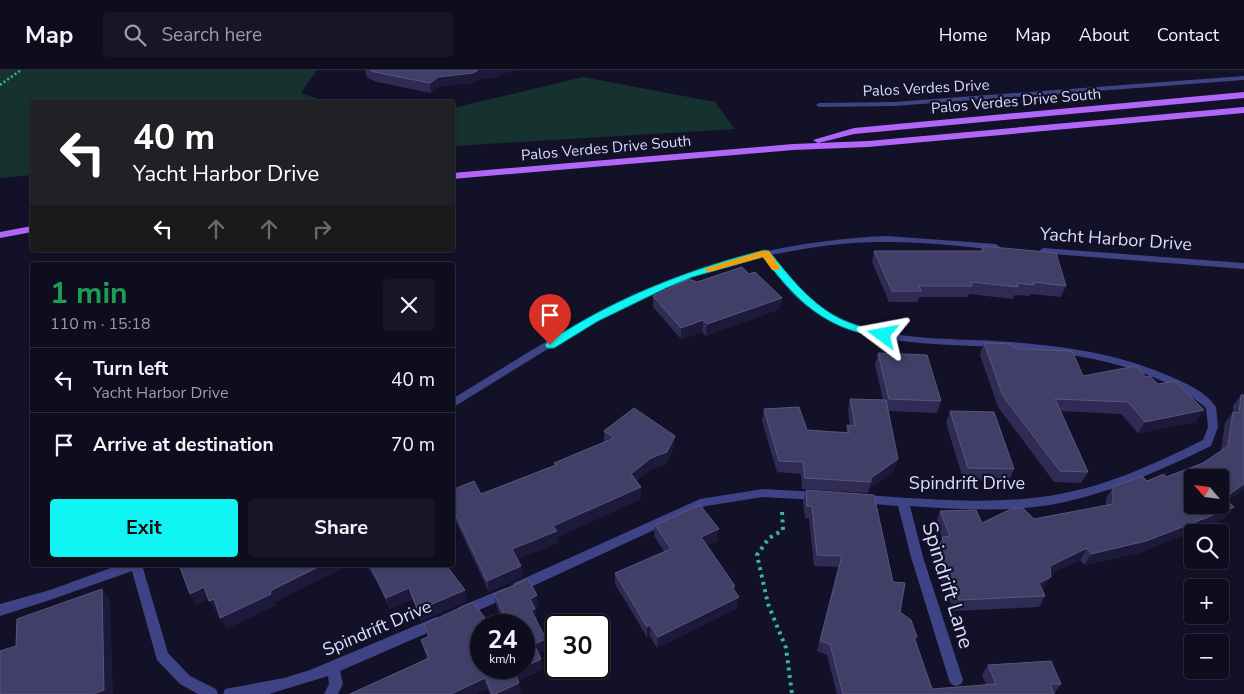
<!DOCTYPE html>
<html lang="en">
<head>
<meta charset="utf-8">
<style>
  :root { --surface:#0e0d1e; --page:#171627; --text:#f1f3f6; --muted:#9b9ca4; --line:#2e2d3c; --accent:#0ff5f3 }
  body { margin:0; font-family:"Nunito Sans",sans-serif; background:var(--page); color:var(--text); height:100vh; display:flex; flex-direction:column; font-size:19px; white-space:nowrap }
  * { box-sizing:border-box; margin:0 }
  p { font-size:16px; color:var(--muted) }
  .icon { flex:none; width:28px; height:28px; fill:none; stroke:currentColor; stroke-width:2; stroke-linecap:round; stroke-linejoin:round }
  .map { position:relative; flex:1; overflow:hidden }
  .details { position:absolute; left:30px; top:192px; width:425px; height:305px; display:flex; flex-direction:column; background:var(--surface); border-radius:5px; box-shadow:0 1px 4px #0004,0 0 0 1px var(--line) }
  .details>* { flex:none }
  .guide { position:absolute; left:30px; top:30px; width:425px; height:152px; border-radius:5px; box-shadow:0 1px 4px #0004,0 0 0 1px var(--line); background:#202124; color:#fff; overflow:hidden }
  .needle { width:32px; rotate:298deg }
  .buttons { position:absolute; left:1184px; top:399px; display:grid; gap:10px }
  .buttons a { display:grid; place-items:center; width:45px; height:45px; border-radius:5px; background:var(--surface); box-shadow:0 1px 4px #0004,0 0 0 1px var(--line); font-size:25px }
  .speed { position:absolute; left:470px; top:544px; display:flex; gap:10px; font-size:25px; font-weight:700; text-align:center }
  .speed>* { display:grid; place-content:center; width:65px; height:65px; border-radius:50%; background:var(--surface); box-shadow:0 1px 4px #0004,0 0 0 1px var(--line); line-height:1 }
  .speed small { font-size:12px; font-weight:400 }
  .speed .limit { border:2px solid #111; border-radius:8px; background:#fff; color:#111 }
  .pin { position:absolute; display:grid; place-items:center; width:42px; height:42px; color:#fff; margin:-51px -21px; border-radius:50% 50% 50% 0; rotate:-45deg; box-shadow:0 0 5px #0007 }
  .pin .icon { rotate:45deg }
  .me { position:absolute; width:55px; margin:-28px; rotate:283deg; stroke-linejoin:round; filter:drop-shadow(0 0 4px #0008) }
  .turn { display:flex; align-items:center; gap:18px; height:105px; padding:0 20px; font-size:22px }
  .turn .icon { width:65px; height:65px; stroke-width:2.5 }
  .turn b { display:block; font-size:35px; line-height:42px }
  .lanes { display:flex; align-items:center; height:48px; padding:0 20px; background:#0003; justify-content:center; gap:25px; direction:ltr }
  .lanes .off { opacity:.35 }
  .round { display:grid; place-items:center; flex:none; width:52px; height:52px; border-radius:5px; background:var(--page) }
  .summary { display:flex; align-items:center; justify-content:space-between; height:85px; padding:0 20px }
  h1 { font-size:30px; font-weight:700; line-height:38px; color:#1e9e55 }
  .cta { display:flex; gap:10px; margin-top:auto; padding:10px 20px }
  .cta a { flex:1; height:58px; border-radius:5px; background:var(--accent); color:#111; font-size:20px; font-weight:700; line-height:58px; text-align:center }
  .cta a+a { background:var(--page); color:var(--text) }
  ul { padding:0; list-style:none }
  li { display:flex; align-items:center; gap:15px; height:65px; padding:0 20px; border-top:1px solid var(--line) }
  li div { flex:1 }
  li b { display:block; font-size:19px }
  li em { font-style:normal }
  header { display:flex; align-items:center; gap:30px; box-sizing:border-box; height:70px; padding:0 25px; background:var(--surface); border-bottom:1px solid var(--line) }
  header strong { font-size:24px }
  nav { display:flex; gap:28px; margin-inline-start:auto; font-size:18px }
  .search { width:350px; height:45px; background:var(--page); display:flex; align-items:center; gap:12px; box-sizing:border-box; padding:0 18px; border-radius:5px; color:var(--muted); font-size:19px }
  .map>svg:first-child { display:block }
</style>
</head>
<body>
<header>
<strong>Map</strong>
<div class="search"><svg class="icon" aria-label="search" viewBox="0 0 24 24"><circle cx="10" cy="10" r="6"/><path d="M15 15l6 6"/></svg>Search here</div>
<nav><a>Home</a><a>Map</a><a>About</a><a>Contact</a></nav>
</header>
<div class="map">
<svg width="1244" height="624" viewBox="0 0 1244 624">
  <rect width="100%" height="100%" fill="#131128"/>
  <g fill="#15322e">
    <polygon points="0,0 317,0 301,23 327,32 32,32 32,105 0,108"/>
    <polygon points="583,7 715,32 735,59 453,76 453,38"/>
  </g>
  <g fill="none" stroke-linecap="round" stroke-linejoin="round">
    <polyline stroke="#36b6a0" stroke-width="2.5" stroke-dasharray="2 2.5" stroke-linecap="butt" points="0,15 21,0"/>
    <polyline stroke="#36b6a0" stroke-width="4" stroke-dasharray="3 4.5" stroke-linecap="butt" points="782,442 783,460 769,468 757,485 768,534 786,578 792,624"/>
    <g fill="#3e4385" fill-rule="evenodd">
      <polygon points="1244,6 1244,10 894,36 819,37 816,35 819,33 894,32"/>
      <path d="M887 166 996 174 1000 177 996 180C960 176 925 172 889 172 849 171 809 177 771 185 785 204 800 224 820 237 875 274 948 267 1011 272 1062 276 1115 283 1162 303 1181 311 1205 320 1216 337L1218 357 1211 376C1157 402 1102 427 1043 436 999 442 954 439 910 436L923 487 963 610 961 614 956 616 951 614 949 610 911 487 898 436 861 433 857 432 855 429 857 426 861 425C920 428 981 435 1041 427 1098 420 1151 396 1203 370L1208 357 1206 338C1187 321 1164 311 1140 302 1093 285 1041 280 991 277 932 273 866 276 815 242 793 228 778 207 763 187L693 207 631 233 564 269 452 338V329C509 295 564 258 623 230 707 190 795 170 887 166Z"/>
      <polygon points="1043,178 1244,193 1244,199 1040,183 1039,181"/>
      <polygon points="763,419 817,422 821,423 823,426 821,429 817,430 763,427 706,436 522,521 518,522 514,521 512,517 514,513 700,429"/>
      <polygon points="119,495 142,495 168,583 190,606 216,619 218,624 198,624 180,614 157,590 132,501 50,530 0,546 0,534 50,520"/>
      <polygon points="505,518 509,519 511,523 509,527 463,547 459,545 457,541 459,537"/>
      <polygon points="436,547 441,549 442,553 441,557 340,601 343,614 338,624 324,624 329,614 328,606 269,624 223,624 225,619 284,608 310,600"/>
    </g>
    <g fill="#b266f9" fill-rule="evenodd">
      <polygon points="1244,22 1244,28 854,64 818,73 813,70 854,58"/>
      <polygon points="1244,37 1244,43 868,77 793,80 452,109 452,103 793,74 868,71"/>
      <polygon points="32,156 32,162 0,168 0,162"/>
    </g>
  </g>
  <g fill="#2f2b55">
    <polygon points="365,0 519,0 500,4 500,7 482,8 474,13 440,16 431,23 377,12 367,8"/>
    <polygon points="982,176 1066,216 1061,227 1030,224 1029,226 1015,225 1013,229 969,224 968,227 919,227 917,232 889,232 872,192 874,181 981,181"/>
    <polygon points="749,204 782,228 780,239 706,266 702,262 681,269 653,237 653,226 697,212"/>
    <polygon points="984,273 1013,277 1083,306 1146,307 1196,352 1138,363 1121,344 1061,341 1088,402 1081,413 1054,412 998,337 980,285"/>
    <polygon points="878,283 941,331 937,343 888,341 894,400 869,419 868,423 802,419 801,404 777,402 762,351 764,339 807,360 846,362 847,355 850,356 848,341 850,329 883,330 875,295"/>
    <polygon points="1241,325 1244,420 1227,431 1234,437 1225,448 1139,483 1084,495 1080,490 1050,504 1044,518 1042,519 1045,526 1039,537 954,541 933,489 942,468 936,453 940,441 982,453 1034,449 1106,436 1106,429 1113,417 1166,407 1203,393 1221,381 1225,353 1233,342 1233,336"/>
    <polygon points="950,341 1014,399 1009,411 963,409 946,353"/>
    <polygon points="604,361 674,377 666,394 650,400 636,411 641,417 641,429 557,467 558,473 517,489 523,507 489,522 452,443 452,420 481,424 555,395 554,393 604,372"/>
    <polygon points="806,420 893,512 900,542 917,567 915,572 932,619 986,615 982,605 988,595 1061,614 1054,624 837,624 827,585 817,581 838,497 814,496 809,448 805,448 803,432"/>
    <polygon points="655,455 717,471 707,475 735,516 734,520 737,538 657,578 650,566 647,567 615,514 615,503 664,481 654,466"/>
    <polygon points="366,495 446,495 467,531 421,551 412,529 390,539 376,510"/>
    <polygon points="494,524 537,525 538,536 535,538 537,550 536,550 547,579 539,583 543,599 518,611 521,623 490,624 487,618 475,624 350,624 427,589 421,570 428,567 424,554 481,598 504,553 496,535"/>
  </g>
  <g fill="#1c193b">
    <polygon points="478,0 519,0 500,4 500,7 482,8 474,13 440,16 431,23 430,13 438,7"/>
    <polygon points="782,228 780,239 706,266 707,254"/>
    <polygon points="703,250 702,262 681,269 681,258"/>
    <polygon points="1204,340 1196,352 1138,363 1145,352"/>
    <polygon points="675,366 674,377 666,394 650,400 631,415 631,404"/>
    <polygon points="898,389 894,400 869,419 871,412 871,408"/>
    <polygon points="1244,414 1244,420 1215,439 1224,428"/>
    <polygon points="641,417 641,429 557,467 558,473 514,490 512,479 553,456"/>
    <polygon points="1234,437 1225,448 1139,483 1084,495 1091,484"/>
    <polygon points="719,459 717,471 700,479 701,467"/>
    <polygon points="1087,478 1080,490 1043,508 1050,496"/>
    <polygon points="322,495 350,495 275,532 277,535 227,559 220,548 270,521"/>
    <polygon points="521,496 523,507 489,522 487,511"/>
    <polygon points="1051,507 1044,518 1033,524 1039,513"/>
    <polygon points="204,517 211,528 196,535 190,524"/>
    <polygon points="409,518 412,529 390,539 386,528"/>
    <polygon points="102,519 110,530 113,624 93,624"/>
    <polygon points="465,520 467,531 421,551 418,540"/>
    <polygon points="537,525 538,536 531,540 530,529"/>
    <polygon points="739,527 737,538 657,578 658,567"/>
    <polygon points="214,529 220,540 216,542 209,531"/>
    <polygon points="535,539 537,550 533,551 531,540"/>
    <polygon points="650,555 650,566 647,567 647,557"/>
    <polygon points="546,569 547,579 536,585 534,574"/>
    <polygon points="541,589 543,599 515,612 514,602"/>
    <polygon points="485,608 487,618 475,624 451,624"/>
    <polygon points="519,613 521,623 519,624 495,624"/>
  </g>
  <g fill="#413e67" stroke="#59567e" fill-rule="evenodd">
    <polygon points="370,0 478,0 473,3 438,7 430,13 375,2"/>
    <polygon points="982,176 1056,183 1066,216 1033,212 1034,215 1017,213 1018,217 971,212 972,216 919,216 921,221 892,221 874,181 983,181"/>
    <polygon points="742,197 749,204 755,202 782,228 707,254 703,250 681,258 653,226 689,209 697,212"/>
    <polygon points="984,273 1012,274 1013,277 1020,279 1072,281 1083,306 1136,296 1146,307 1150,306 1158,314 1175,311 1204,340 1145,352 1128,332 1055,329 1088,402 1060,401 1003,326"/>
    <polygon points="878,283 927,285 941,331 889,329"/>
    <path d="M1241 325H1244V414L1224 428 1234 437 1146 471 1091 484 1087 478 1050 496 1051 507 1039 513 1045 526 959 530 938 478 941 477 939 474H944L942 467 950 466 940 441 976 440 982 453 1011 439 1023 438 1034 449 1113 434V417L1142 406 1147 411 1164 404 1166 407 1203 393 1228 376 1233 342 1239 343ZM1192 408H1220V435H1192Z"/>
    <polygon points="850,329 886,330 898,389 871,408 871,412 805,408 803,392 779,391 764,339 799,337 807,360 849,363 847,355 855,356"/>
    <polygon points="634,338 675,366 667,382 651,388 631,404 641,417 553,456 557,461 512,479 521,496 487,511 452,437 452,420 474,411 481,424 556,395 554,393 614,368 604,361"/>
    <polygon points="950,341 994,342 1014,399 968,398"/>
    <polygon points="806,420 874,425 893,512 905,513 900,542 911,550 917,567 914,567 932,619 996,614 988,595 1051,591 1061,614 1050,614 1054,624 843,624 830,574 820,571 842,486 817,485 812,436 807,436"/>
    <polygon points="700,435 719,459 701,467 735,516 732,517 739,527 658,567 650,555 647,557 615,503 671,479 655,455"/>
    <polygon points="179,495 322,495 270,521 271,524 220,548 214,529 209,531 204,517 190,524"/>
    <polygon points="370,495 446,495 465,520 418,540 409,518 386,528 372,499"/>
    <polygon points="528,509 537,525 530,529 535,539 531,540 546,569 534,574 541,589 524,597 524,555 501,555 507,551 494,524"/>
    <polygon points="102,519 104,620 93,624 0,624 0,581 16,576 17,549"/>
    <polygon points="473,532 490,555 481,555 481,598 523,598 514,602 519,613 495,624 492,624 485,608 451,624 350,624 429,588 421,570 429,566 424,554"/>
  </g>
  <path fill="#0ff5f3" stroke="#0a9f9e" d="M765 180 769 181C792 210 817 242 853 254 864 258 876 259 887 262V267C880 269 872 266 865 264 817 253 792 224 763 187L692 207 666 218 598 251 554 278H547L545 275C551 267 565 262 574 256 633 221 698 197 765 180Z"/>
  <polygon fill="#f59e0b" points="762,181 769,181 780,198 779,200 772,200 763,187 709,202 704,199"/>
  <g text-anchor="middle" dominant-baseline="central" stroke-width="4.5" stroke-linejoin="round" paint-order="stroke">
    <g font-size="15" fill="#dadafd" stroke="#131128">
      <text transform="translate(926 18) rotate(-3)">Palos Verdes Drive</text>
      <text transform="translate(1016 31) rotate(-5)">Palos Verdes Drive South</text>
      <text transform="translate(606 78) rotate(-5)">Palos Verdes Drive South</text>
    </g>
    <g font-size="18" fill="#dadafd" stroke="#131128">
      <text transform="translate(1116 169) rotate(4)">Yacht Harbor Drive</text>
      <text x="967" y="413">Spindrift Drive</text>
      <text transform="translate(377 558) rotate(-23)">Spindrift Drive</text>
    </g>
    <g font-size="21" fill="#dadafd" stroke="#131128">
      <text transform="translate(948 515) rotate(73)">Spindrift Lane</text>
    </g>
  </g>
</svg>
<div class="buttons">
<a><svg class="needle" viewBox="-14 -14 28 28"><path d="M0-13l5 13h-10z" fill="#e53935"/><path d="M0 13l5-13h-10z" fill="#9b9ca4"/></svg></a>
<a><svg class="icon" aria-label="search" viewBox="0 0 24 24"><circle cx="10" cy="10" r="6"/><path d="M15 15l6 6"/></svg></a>
<a>+</a>
<a>−</a>
</div>
<div class="speed"><div>24<small>km/h</small></div><div class="limit">30</div></div>
<div class="pin" style="left:550px;top:275px;background:#d93025"><svg class="icon" aria-label="arrive" viewBox="0 0 24 24"><path d="M6 21V4h12l-3 4 3 4H6"/></svg></div>
<svg class="me" style="left:883px;top:265px" viewBox="-20 -20 40 40"><path d="M0-17L14 15 0 8-14 15z" fill="#0ff5f3" stroke="#fff" stroke-width="4"/></svg>
<div class="guide">
<div class="turn"><svg class="icon" aria-label="left" viewBox="0 0 24 24"><path d="M17 20v-9H6M10 6l-5 5 5 5"/></svg><div><b>40 m</b>Yacht Harbor Drive</div></div>
<div class="lanes"><svg class="icon" aria-label="left" viewBox="0 0 24 24"><path d="M17 20v-9H6M10 6l-5 5 5 5"/></svg><svg class="icon off" aria-label="ahead" viewBox="0 0 24 24"><path d="M12 20V5M6 11l6-6 6 6"/></svg><svg class="icon off" aria-label="ahead" viewBox="0 0 24 24"><path d="M12 20V5M6 11l6-6 6 6"/></svg><svg class="icon off" aria-label="right" viewBox="0 0 24 24"><path d="M7 20v-9h11M14 6l5 5-5 5"/></svg></div>
</div>
<section class="details">
<div class="summary"><div><h1>1 min</h1><p>110 m · 15:18</p></div><a class="round"><svg class="icon" aria-label="close" viewBox="0 0 24 24"><path d="M6 6l12 12M18 6L6 18"/></svg></a></div>
<ul>
<li><svg class="icon" aria-label="left" viewBox="0 0 24 24"><path d="M17 20v-9H6M10 6l-5 5 5 5"/></svg><div><b>Turn left</b><p>Yacht Harbor Drive</p></div><em>40 m</em></li>
<li><svg class="icon" aria-label="arrive" viewBox="0 0 24 24"><path d="M6 21V4h12l-3 4 3 4H6"/></svg><div><b>Arrive at destination</b></div><em>70 m</em></li>
</ul>
<div class="cta"><a>Exit</a><a>Share</a></div>
</section>
</div>
</body>
</html>
